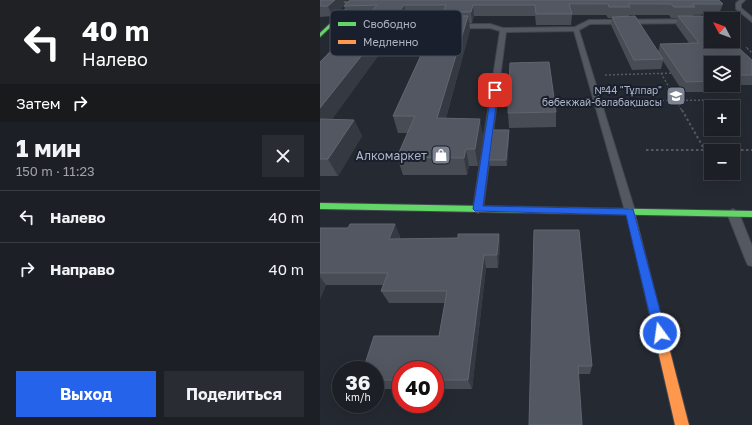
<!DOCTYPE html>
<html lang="ru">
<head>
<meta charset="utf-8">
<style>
  :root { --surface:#1c1f25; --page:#292c32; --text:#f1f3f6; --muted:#a0a2a7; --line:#3a3d42; --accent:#2563eb }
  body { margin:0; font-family:"Golos Text",sans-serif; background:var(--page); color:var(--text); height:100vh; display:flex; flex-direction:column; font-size:15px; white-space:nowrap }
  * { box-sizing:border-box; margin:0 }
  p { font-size:13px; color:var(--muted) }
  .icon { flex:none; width:22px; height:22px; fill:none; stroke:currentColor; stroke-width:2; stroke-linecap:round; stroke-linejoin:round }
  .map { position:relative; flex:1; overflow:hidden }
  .panel { display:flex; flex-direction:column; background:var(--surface); width:320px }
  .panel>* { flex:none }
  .banner { background:#202124; color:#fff; overflow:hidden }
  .needle { width:26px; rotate:311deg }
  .controls { position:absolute; left:384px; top:12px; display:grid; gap:8px }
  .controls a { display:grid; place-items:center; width:36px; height:36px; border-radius:0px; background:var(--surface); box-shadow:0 4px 16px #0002,0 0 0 1px var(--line); font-size:20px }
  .speed { position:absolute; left:12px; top:361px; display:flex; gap:8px; font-size:20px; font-weight:700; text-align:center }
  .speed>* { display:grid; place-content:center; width:52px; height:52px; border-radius:50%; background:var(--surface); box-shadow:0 4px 16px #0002,0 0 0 1px var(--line); line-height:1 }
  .speed small { font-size:10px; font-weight:400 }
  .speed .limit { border:6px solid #d22; background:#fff; color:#111 }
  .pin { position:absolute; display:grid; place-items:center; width:34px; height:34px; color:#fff; margin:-17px; border-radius:8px; box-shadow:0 2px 6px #0006 }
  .me { position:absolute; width:44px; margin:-22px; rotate:346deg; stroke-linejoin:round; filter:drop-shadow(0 0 3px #0008) }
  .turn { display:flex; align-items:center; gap:14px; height:84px; padding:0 16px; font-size:18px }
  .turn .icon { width:52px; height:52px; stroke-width:2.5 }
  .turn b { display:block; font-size:28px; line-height:34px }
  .then { display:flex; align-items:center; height:38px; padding:0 16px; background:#0003; gap:8px; font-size:15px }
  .round { display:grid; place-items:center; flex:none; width:42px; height:42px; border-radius:0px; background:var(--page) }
  .summary { display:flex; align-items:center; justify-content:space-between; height:68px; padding:0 16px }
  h1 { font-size:24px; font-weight:700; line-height:30px }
  .cta { display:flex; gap:8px; margin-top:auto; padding:8px 16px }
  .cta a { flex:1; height:46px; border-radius:0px; background:var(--accent); color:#fff; font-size:16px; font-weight:700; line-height:46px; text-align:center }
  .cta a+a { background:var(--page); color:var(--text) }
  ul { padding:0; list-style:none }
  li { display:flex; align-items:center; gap:12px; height:52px; padding:0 16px; border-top:1px solid var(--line) }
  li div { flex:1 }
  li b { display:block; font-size:15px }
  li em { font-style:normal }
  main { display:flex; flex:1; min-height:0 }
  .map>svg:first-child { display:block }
</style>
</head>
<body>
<main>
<section class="panel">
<div class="banner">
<div class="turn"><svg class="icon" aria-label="left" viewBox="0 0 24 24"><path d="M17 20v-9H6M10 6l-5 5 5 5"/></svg><div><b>40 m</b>Налево</div></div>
<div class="then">Затем<svg class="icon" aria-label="right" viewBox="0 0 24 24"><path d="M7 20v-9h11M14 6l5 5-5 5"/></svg></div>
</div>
<div class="summary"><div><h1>1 мин</h1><p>150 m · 11:23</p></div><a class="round"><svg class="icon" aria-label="close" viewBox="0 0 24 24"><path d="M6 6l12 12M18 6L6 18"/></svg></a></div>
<ul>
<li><svg class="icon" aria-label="left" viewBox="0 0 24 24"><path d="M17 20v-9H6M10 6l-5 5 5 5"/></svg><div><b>Налево</b></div><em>40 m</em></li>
<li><svg class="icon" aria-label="right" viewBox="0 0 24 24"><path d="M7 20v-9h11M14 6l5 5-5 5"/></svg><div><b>Направо</b></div><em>40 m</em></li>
</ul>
<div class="cta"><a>Выход</a><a>Поделиться</a></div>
</section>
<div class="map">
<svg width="432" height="425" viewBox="0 0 432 425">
  <rect width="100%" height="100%" fill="#252931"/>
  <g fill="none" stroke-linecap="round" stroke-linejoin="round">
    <defs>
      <g id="lane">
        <polygon points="0,0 34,2 36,3 34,4 0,2"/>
        <polygon points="420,0 425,0 421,4 421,8 432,17 432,22 416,9 416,3"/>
        <polygon points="391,19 391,23 270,24 259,30 315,211 310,215 305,211 254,31 186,32 163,209 158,213 153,209 180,31 170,28 10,29 7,27 10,25 170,24 183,28 255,27 269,20"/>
        <polygon points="413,209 419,213 432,246 432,266 428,265 426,261 407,213"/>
      </g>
      <g id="fast">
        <polygon points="33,2 36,3 0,37 0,33"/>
        <polygon points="0,203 432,211 432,217 0,209"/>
      </g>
      <polygon id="slow" points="310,208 314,211 369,425 355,425 306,211"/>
    </defs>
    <use href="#lane" stroke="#42464e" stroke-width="2"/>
    <use href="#fast" stroke="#42464e" stroke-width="2"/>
    <use href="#slow" stroke="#42464e" stroke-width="2"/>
    <polyline stroke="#565b63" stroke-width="1" stroke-dasharray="1.5 1.5" stroke-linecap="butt" points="426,47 428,49"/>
    <g stroke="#565b63" stroke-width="1.5" stroke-dasharray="2 2" stroke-linecap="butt">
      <polyline points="427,48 432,53"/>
      <polyline points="341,73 362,111"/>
      <polyline points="285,75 354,73"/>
      <polyline points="294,101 412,100"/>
    </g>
    <g stroke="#565b63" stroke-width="2" stroke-dasharray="2.5 2.5" stroke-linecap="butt">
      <polyline points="362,110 391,161"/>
      <polyline points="326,150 432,150"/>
    </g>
    <use href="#lane" fill="#545860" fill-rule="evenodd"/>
    <use href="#fast" fill="#63d668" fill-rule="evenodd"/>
    <use href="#slow" fill="#ff974d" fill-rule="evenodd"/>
  </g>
  <g fill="#474c55" fill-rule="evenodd">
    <path d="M0 0 25 5 403 4 399 14 373 15V16L432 60V85H399L397 92H363L343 61 341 69 312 70 291 25 292 18H288L286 15H252L251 25H216L215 16H154L152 23H149L150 30 126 118 163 135 158 166H149L147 175H83L77 157 88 133H78L73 116 119 16H87L82 23H75L77 30 12 119 34 120 42 136 18 176H0V62L44 16H28L24 6 12 16 0 17ZM309 15H349L351 18H358L356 25 369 43 340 44 338 52 309 16ZM391 63H413V85H391Z"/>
    <polygon points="236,112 236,127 189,128 188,113"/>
    <polygon points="189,136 187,166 170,166 169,160"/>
    <polygon points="0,228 28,228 80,236 80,239 138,238 179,234 180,247 178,268 166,268 152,389 115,389 115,370 81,370 81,389 55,389 55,370 119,336 125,303 69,303 61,291 64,285 6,285 0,299"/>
    <polygon points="214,230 272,366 270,374 258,374"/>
  </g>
  <g fill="#353942">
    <polygon points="15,0 23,0 25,5 12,16 8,6"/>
    <polygon points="84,5 87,16 82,23 79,12"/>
    <polygon points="153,5 154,16 152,23 151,12"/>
    <polygon points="73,16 77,30 0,136 0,108"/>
    <polygon points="148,16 150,30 121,135 117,118"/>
    <polygon points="160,119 163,135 158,166 155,149"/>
    <polygon points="34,120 42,136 18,176 8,159"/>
    <polygon points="189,130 189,136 187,166 186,160"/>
    <polygon points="146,149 149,166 147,175 144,158"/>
    <polygon points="75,224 80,236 76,251 69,239"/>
    <polygon points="179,234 180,247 178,268 177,255"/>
    <polygon points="164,255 166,268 152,389 148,380"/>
    <polygon points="0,277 6,285 0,299"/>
  </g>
  <g fill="#525761" stroke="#606671">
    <polygon points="0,0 15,0 8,6 0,6"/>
    <polygon points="30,0 399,0 403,4 372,4 375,7 354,7 351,4 308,4 310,7 289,7 288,4 249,4 252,14 216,14 215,5 153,5 151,12 123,12 126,5 84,5 79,12 51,12 57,5 24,6"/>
    <polygon points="45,16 73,16 0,108 0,62"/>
    <polygon points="119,16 148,16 117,118 160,119 155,149 146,149 144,158 77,157 95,116 73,116"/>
    <polygon points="315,16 343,59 314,60 292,17"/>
    <polygon points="358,16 382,16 391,24 391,41 411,41 432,60 432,75 413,75 413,63 391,63 391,81 366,82 340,44 379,43"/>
    <polygon points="229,62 236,112 188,113 190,63"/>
    <polygon points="0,119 34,120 8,159 0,159"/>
    <polygon points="173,130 189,130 186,160 169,160"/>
    <polygon points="30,224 75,224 69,239 138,238 138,234 179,234 177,255 164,255 148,380 115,380 115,370 81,370 81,380 55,380 55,370 43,370 54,336 119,336 127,291 61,291 68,273 0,273 0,228 28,228"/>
    <polygon points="214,230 259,230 272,366 258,366 262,425 209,425"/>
  </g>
  <polygon fill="#2563eb" stroke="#184099" points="172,88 178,90 163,206 313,209 346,333 344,337 340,339 336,337 334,333 306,215 155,211 153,209"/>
  <defs>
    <symbol id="school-square" viewBox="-11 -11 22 22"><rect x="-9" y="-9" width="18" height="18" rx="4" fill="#7d8391" stroke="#191f2c"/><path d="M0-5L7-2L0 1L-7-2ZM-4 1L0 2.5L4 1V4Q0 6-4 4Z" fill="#fff"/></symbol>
    <symbol id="shop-square" viewBox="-11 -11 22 22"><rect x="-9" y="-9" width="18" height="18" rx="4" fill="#7d8391" stroke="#191f2c"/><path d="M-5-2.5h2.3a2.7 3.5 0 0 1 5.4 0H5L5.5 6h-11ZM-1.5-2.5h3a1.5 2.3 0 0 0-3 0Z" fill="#fff"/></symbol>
  </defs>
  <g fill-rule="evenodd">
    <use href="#school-square" x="345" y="85" width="22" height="22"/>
    <use href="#shop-square" x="110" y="144" width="22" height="22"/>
  </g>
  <g text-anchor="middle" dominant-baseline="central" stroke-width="4" stroke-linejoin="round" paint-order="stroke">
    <g font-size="10" fill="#adb4c5" stroke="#191f2c" text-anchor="end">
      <text x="342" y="90">№44 "Тұлпар"<tspan x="342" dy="12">бөбекжай-балабақшасы</tspan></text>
    </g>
    <g font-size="12" fill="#adb4c5" stroke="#191f2c" text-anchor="end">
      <text x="107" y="155">Алкомаркет</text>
    </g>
  </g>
  <rect x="10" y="10" width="132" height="46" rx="6" fill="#191f2c" stroke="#454c5a" stroke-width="1"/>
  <rect x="18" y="22" width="18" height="4" fill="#63d668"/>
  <rect x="18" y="40" width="18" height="4" fill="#ff974d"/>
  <g font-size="11" fill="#adb4c5">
    <text x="43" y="28">Свободно</text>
    <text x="43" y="46">Медленно</text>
  </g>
</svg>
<div class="controls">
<a><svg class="needle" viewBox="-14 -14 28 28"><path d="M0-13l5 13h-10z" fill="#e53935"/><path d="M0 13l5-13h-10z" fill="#a0a2a7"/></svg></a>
<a><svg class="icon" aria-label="layers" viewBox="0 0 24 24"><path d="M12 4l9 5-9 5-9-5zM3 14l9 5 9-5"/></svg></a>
<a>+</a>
<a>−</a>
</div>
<div class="speed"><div>36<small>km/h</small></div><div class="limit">40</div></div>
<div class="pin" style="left:175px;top:90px;background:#d93025"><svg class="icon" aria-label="arrive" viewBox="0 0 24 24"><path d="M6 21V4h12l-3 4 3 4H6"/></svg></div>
<svg class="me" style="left:340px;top:333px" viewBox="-20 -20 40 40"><circle r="17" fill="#2563eb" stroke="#fff" stroke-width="3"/><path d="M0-11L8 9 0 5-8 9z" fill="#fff"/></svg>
</div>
</main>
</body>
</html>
